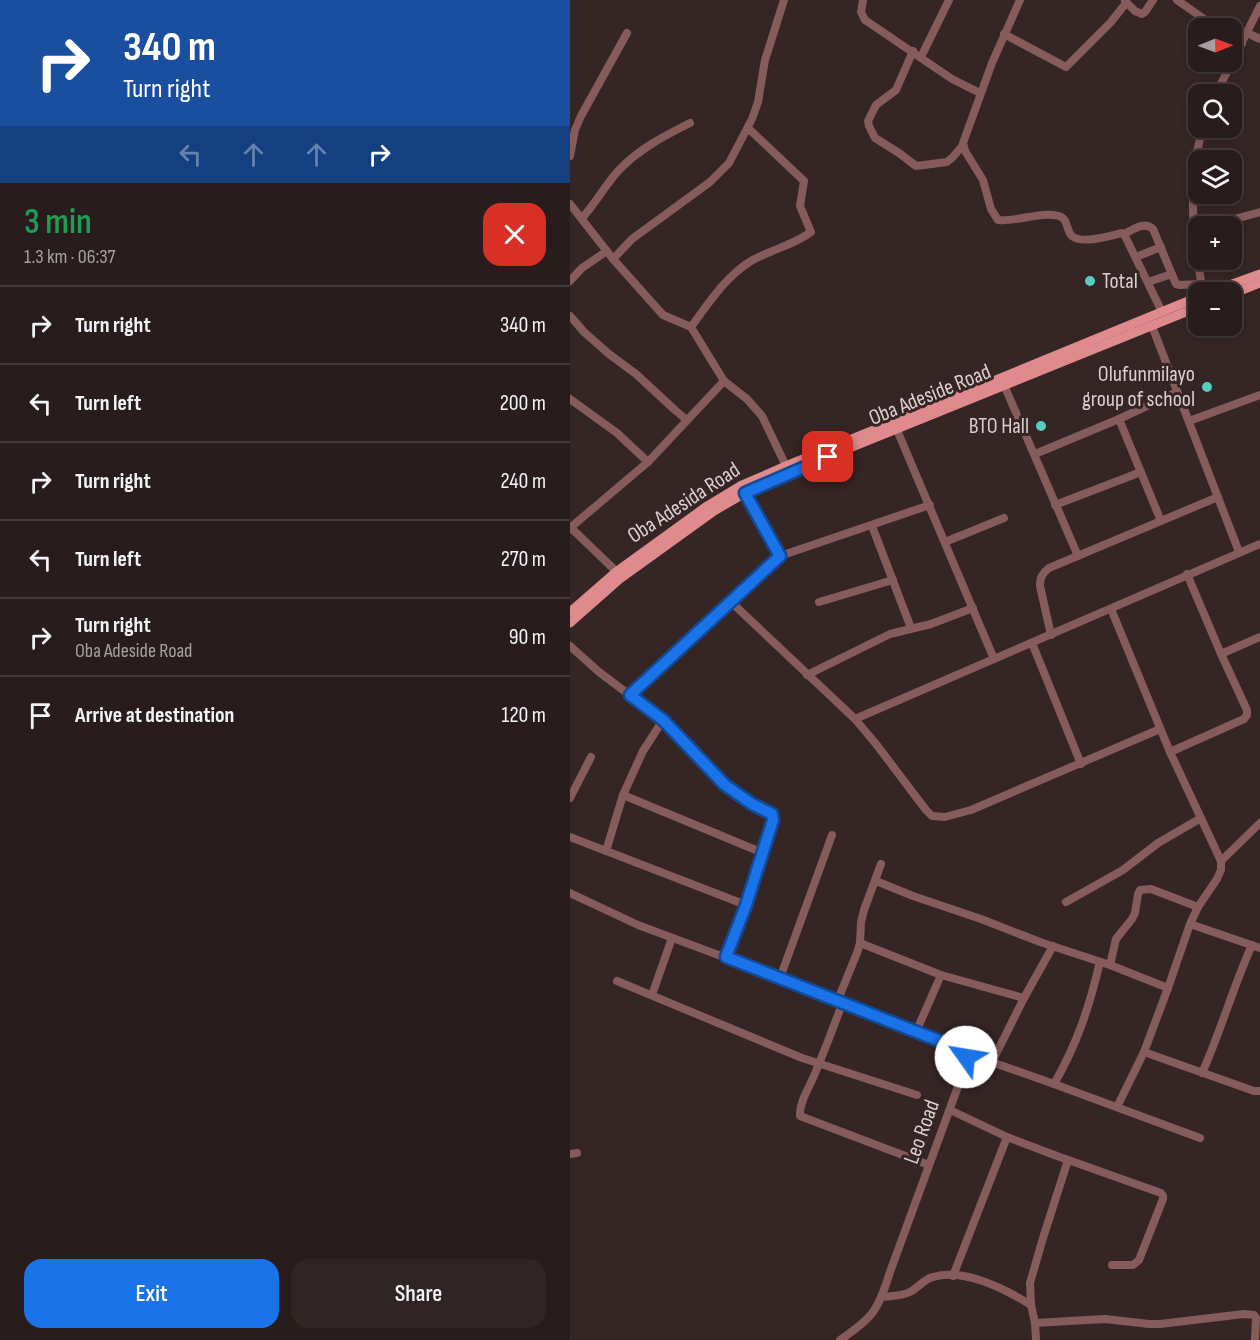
<!DOCTYPE html>
<html lang="en">
<head>
<meta charset="utf-8">
<style>
  :root { --surface:#281c1c; --page:#302525; --text:#f1f3f6; --muted:#a5a1a3; --line:#443a3b; --accent:#1a73e8 }
  body { margin:0; font-family:"Sofia Sans Condensed",sans-serif; background:var(--page); color:var(--text); height:100vh; display:flex; flex-direction:column; font-size:22px; white-space:nowrap }
  * { box-sizing:border-box; margin:0 }
  p { font-size:20px; color:var(--muted) }
  .icon { flex:none; width:33px; height:33px; fill:none; stroke:currentColor; stroke-width:2; stroke-linecap:round; stroke-linejoin:round }
  .map { position:relative; flex:1; overflow:hidden }
  .panel { display:flex; flex-direction:column; background:var(--surface); width:570px }
  .panel>* { flex:none }
  .guide { background:#1a4fa0; color:#fff; overflow:hidden }
  .needle { width:39px; rotate:89deg }
  .controls { position:absolute; left:618px; top:18px; display:grid; gap:12px }
  .controls a { display:grid; place-items:center; width:54px; height:54px; border-radius:12px; background:var(--surface); box-shadow:0 3px 9px #0003,0 0 0 2px var(--line); font-size:30px }
  .pin { position:absolute; display:grid; place-items:center; width:51px; height:51px; color:#fff; margin:-26px; border-radius:12px; box-shadow:0 3px 9px #0006 }
  .me { position:absolute; width:66px; margin:-33px; rotate:302deg; stroke-linejoin:round; filter:drop-shadow(0 0 4px #0008) }
  .turn { display:flex; align-items:center; gap:21px; height:126px; padding:0 24px; font-size:27px }
  .turn .icon { width:78px; height:78px; stroke-width:2.5 }
  .turn b { display:block; font-size:42px; line-height:51px }
  .lanes { display:flex; align-items:center; height:57px; padding:0 24px; background:#0003; justify-content:center; gap:30px; direction:ltr }
  .lanes .off { opacity:.35 }
  .round { display:grid; place-items:center; flex:none; width:63px; height:63px; border-radius:18px; background:var(--page) }
  .overview { display:flex; align-items:center; justify-content:space-between; height:102px; padding:0 24px }
  h1 { font-size:36px; font-weight:600; line-height:45px; color:#1e9e55 }
  .button { display:flex; gap:12px; margin-top:auto; padding:12px 24px }
  .button a { flex:1; height:69px; border-radius:18px; background:var(--accent); color:#fff; font-size:24px; font-weight:600; line-height:69px; text-align:center }
  .button a+a { background:var(--page); color:var(--text) }
  ul { padding:0; list-style:none }
  li { display:flex; align-items:center; gap:18px; height:78px; padding:0 24px; border-top:2px solid var(--line) }
  li div { flex:1 }
  li b { display:block; font-size:22px }
  li em { font-style:normal }
  main { display:flex; flex:1; min-height:0 }
  .map>svg:first-child { display:block }
</style>
</head>
<body>
<main>
<section class="panel">
<div class="guide">
<div class="turn"><svg class="icon" aria-label="right" viewBox="0 0 24 24"><path d="M7 20v-9h11M14 6l5 5-5 5"/></svg><div><b>340 m</b>Turn right</div></div>
<div class="lanes"><svg class="icon off" aria-label="left" viewBox="0 0 24 24"><path d="M17 20v-9H6M10 6l-5 5 5 5"/></svg><svg class="icon off" aria-label="ahead" viewBox="0 0 24 24"><path d="M12 20V5M6 11l6-6 6 6"/></svg><svg class="icon off" aria-label="ahead" viewBox="0 0 24 24"><path d="M12 20V5M6 11l6-6 6 6"/></svg><svg class="icon" aria-label="right" viewBox="0 0 24 24"><path d="M7 20v-9h11M14 6l5 5-5 5"/></svg></div>
</div>
<div class="overview"><div><h1>3 min</h1><p>1.3 km · 06:37</p></div><a class="round" style="background:#d93025;color:#fff"><svg class="icon" aria-label="close" viewBox="0 0 24 24"><path d="M6 6l12 12M18 6L6 18"/></svg></a></div>
<ul>
<li><svg class="icon" aria-label="right" viewBox="0 0 24 24"><path d="M7 20v-9h11M14 6l5 5-5 5"/></svg><div><b>Turn right</b></div><em>340 m</em></li>
<li><svg class="icon" aria-label="left" viewBox="0 0 24 24"><path d="M17 20v-9H6M10 6l-5 5 5 5"/></svg><div><b>Turn left</b></div><em>200 m</em></li>
<li><svg class="icon" aria-label="right" viewBox="0 0 24 24"><path d="M7 20v-9h11M14 6l5 5-5 5"/></svg><div><b>Turn right</b></div><em>240 m</em></li>
<li><svg class="icon" aria-label="left" viewBox="0 0 24 24"><path d="M17 20v-9H6M10 6l-5 5 5 5"/></svg><div><b>Turn left</b></div><em>270 m</em></li>
<li><svg class="icon" aria-label="right" viewBox="0 0 24 24"><path d="M7 20v-9h11M14 6l5 5-5 5"/></svg><div><b>Turn right</b><p>Oba Adeside Road</p></div><em>90 m</em></li>
<li><svg class="icon" aria-label="arrive" viewBox="0 0 24 24"><path d="M6 21V4h12l-3 4 3 4H6"/></svg><div><b>Arrive at destination</b></div><em>120 m</em></li>
</ul>
<div class="button"><a>Exit</a><a>Share</a></div>
</section>
<div class="map">
<svg width="690" height="1340" viewBox="0 0 690 1340">
  <rect width="100%" height="100%" fill="#362525"/>
  <g fill="none" stroke-linecap="round" stroke-linejoin="round">
    <g stroke="#855b5b" stroke-width="8">
      <polyline points="293,0 291,12 295,20 382,79 410,93"/>
      <path d="M450 0 422 63 393 143 395 151 413 180 421 209 428 220C447 222 471 211 489 216 498 219 496 229 501 235 509 245 541 236 552 233L554 234 592 312"/>
      <polyline points="607,0 647,28"/>
      <polyline points="555,1 565,11 572,14 575,12 583,0"/>
      <polyline points="677,33 690,39"/>
      <polyline points="434,34 496,67 541,22 556,3"/>
      <polyline points="662,38 672,44"/>
      <polyline points="343,51 326,90 306,105 298,121 299,126 305,138 329,153 346,166 377,162 383,157 393,145"/>
      <polyline points="351,57 379,0"/>
      <polyline points="646,94 690,6"/>
      <path d="M633 128C620 169 621 213 627 256 629 268 630 281 634 292"/>
      <polyline points="0,156 5,130 11,116 57,33"/>
      <polyline points="0,204 43,259 93,315 121,327 154,381 177,399 192,416 216,466"/>
      <path d="M12 218C26 203 35 185 49 170 69 149 94 136 120 123"/>
      <polyline points="639,226 690,212"/>
      <path d="M554 234C564 229 574 221 583 229L606 284 610 285 632 284"/>
      <polyline points="566,257 591,247"/>
      <polyline points="43,259 62,239 140,182 159,163 182,119 188,102 195,60 214,0"/>
      <polyline points="0,281 12,268 37,251"/>
      <polyline points="578,282 602,274"/>
      <polyline points="0,316 14,332 39,354 66,374 106,411 117,420"/>
      <polyline points="582,326 669,552"/>
      <path d="M121 327C138 304 156 276 181 261 200 250 224 245 241 232L230 206 234 181 178 128"/>
      <polyline points="434,385 508,556"/>
      <polyline points="0,399 47,433 78,462"/>
      <polyline points="549,419 591,521"/>
      <polyline points="619,421 690,395"/>
      <polyline points="327,430 424,659"/>
      <polyline points="465,454 549,419 607,392"/>
      <polyline points="175,493 210,556"/>
      <polyline points="485,505 571,472"/>
      <polyline points="302,526 341,628"/>
      <polyline points="0,527 49,574"/>
      <polyline points="0,528 78,462 154,381"/>
      <polyline points="375,542 434,518"/>
      <polyline points="160,601 285,719 306,744 356,810 362,816 375,817 401,810 590,729"/>
      <polyline points="249,602 323,580"/>
      <polyline points="541,609 600,752 651,861 651,870 647,879 628,907 620,924 598,988 574,1052 547,1107"/>
      <path d="M481 635 470 586C470 577 472 574 479 568L648 497"/>
      <polyline points="462,643 511,764"/>
      <polyline points="0,646 29,672 93,720 155,785 182,804 202,814 203,820 176,905 156,957"/>
      <polyline points="651,654 690,637"/>
      <polyline points="237,675 320,634 361,624 403,608"/>
      <polyline points="60,695 210,556 360,505"/>
      <polyline points="285,719 690,544"/>
      <polyline points="600,752 674,719 677,715 677,710 651,654 617,574"/>
      <polyline points="53,795 193,853"/>
      <polyline points="0,798 21,757"/>
      <polyline points="0,837 176,905"/>
      <polyline points="36,851 53,795 73,751 93,720"/>
      <polyline points="651,861 690,823"/>
      <polyline points="306,881 343,896 411,919 470,942 540,965 598,988"/>
      <path d="M0 893 68 925 210 978 267 1002 390 1049 396 1053 395 1062 390 1081 320 1272C308 1310 304 1317 270 1340"/>
      <polyline points="496,902 553,870 588,843 631,818"/>
      <polyline points="620,924 690,948"/>
      <polyline points="290,943 371,975 454,998"/>
      <path d="M530 962C519 1008 507 1044 484 1084L630 1138"/>
      <polyline points="540,965 546,939 562,919 565,913 568,894 570,890 581,889 628,907"/>
      <polyline points="210,978 262,835"/>
      <polyline points="47,981 232,1058 347,1095"/>
      <polyline points="82,995 102,938"/>
      <polyline points="267,1002 287,953 290,943 291,922 294,910 311,864"/>
      <path d="M272 1004C264 1026 255 1049 246 1071 241 1085 229 1101 230 1116L359 1165"/>
      <polyline points="346,1032 371,975"/>
      <polyline points="574,1052 684,1091 690,1091"/>
      <polyline points="396,1053 484,1084"/>
      <polyline points="422,1062 454,998 483,946"/>
      <path d="M632 1073C651 1031 663 987 682 945"/>
      <polyline points="380,1110 437,1137 487,1156 591,1193 593,1196 593,1199 569,1260 563,1265 542,1265"/>
      <polyline points="0,1154 7,1153"/>
      <polyline points="383,1276 437,1137"/>
      <path d="M312 1297C321 1296 332 1296 340 1292 348 1288 354 1279 363 1277 394 1268 435 1289 461 1305"/>
      <polyline points="465,1323 535,1319 579,1324 590,1324 674,1314 684,1315 686,1318 685,1340"/>
      <polyline points="466,1340 465,1323 461,1305 460,1283 473,1238 498,1160"/>
    </g>
    <g stroke="#df8a8c" stroke-width="9">
      <polyline points="640,292 690,274"/>
      <polyline points="662,294 690,283"/>
      <polyline points="0,612 46,572 137,506 170,486 216,466 628,297"/>
      <polyline points="0,623 51,578 144,511 175,493 240,464 628,307"/>
    </g>
  </g>
  <g fill="none" stroke-linecap="round" stroke-linejoin="round">
    <defs>
      <polyline id="route" points="258,457 175,493 210,556 60,695 93,720 155,785 182,804 202,814 203,820 176,905 156,957 390,1049 396,1053 396,1057"/>
    </defs>
    <use href="#route" stroke="#114b97" stroke-width="15"/>
    <use href="#route" stroke="#1a73e8" stroke-width="10"/>
  </g>
  <g fill="#57cec1" stroke="#362525" stroke-width="2">
    <circle cx="520" cy="281" r="6"/>
    <circle cx="637" cy="387" r="6"/>
    <circle cx="471" cy="426" r="6"/>
  </g>
  <g text-anchor="middle" dominant-baseline="central" stroke-width="6" stroke-linejoin="round" paint-order="stroke">
    <g font-size="22" fill="#dbcfcf" stroke="#362525" text-anchor="end">
      <text x="532" y="281" text-anchor="start">Total</text>
      <text x="625" y="374">Olufunmilayo<tspan x="625" dy="25">group of school</tspan></text>
      <text x="459" y="426">BTO Hall</text>
    </g>
    <g font-size="22" fill="#dbcfcf" stroke="#362525">
      <text transform="translate(360 395) rotate(-22)">Oba Adeside Road</text>
      <text transform="translate(114 503) rotate(-33)">Oba Adesida Road</text>
      <text transform="translate(352 1132) rotate(-70)">Leo Road</text>
    </g>
  </g>
</svg>
<div class="controls">
<a><svg class="needle" viewBox="-14 -14 28 28"><path d="M0-13l5 13h-10z" fill="#e53935"/><path d="M0 13l5-13h-10z" fill="#a5a1a3"/></svg></a>
<a><svg class="icon" aria-label="search" viewBox="0 0 24 24"><circle cx="10" cy="10" r="6"/><path d="M15 15l6 6"/></svg></a>
<a><svg class="icon" aria-label="layers" viewBox="0 0 24 24"><path d="M12 4l9 5-9 5-9-5zM3 14l9 5 9-5"/></svg></a>
<a>+</a>
<a>−</a>
</div>
<div class="pin" style="left:258px;top:457px;background:#d93025"><svg class="icon" aria-label="arrive" viewBox="0 0 24 24"><path d="M6 21V4h12l-3 4 3 4H6"/></svg></div>
<svg class="me" style="left:396px;top:1057px" viewBox="-20 -20 40 40"><circle r="19" fill="#fff"/><path d="M0-13L10 11 0 6-10 11z" fill="#1a73e8"/></svg>
</div>
</main>
</body>
</html>
